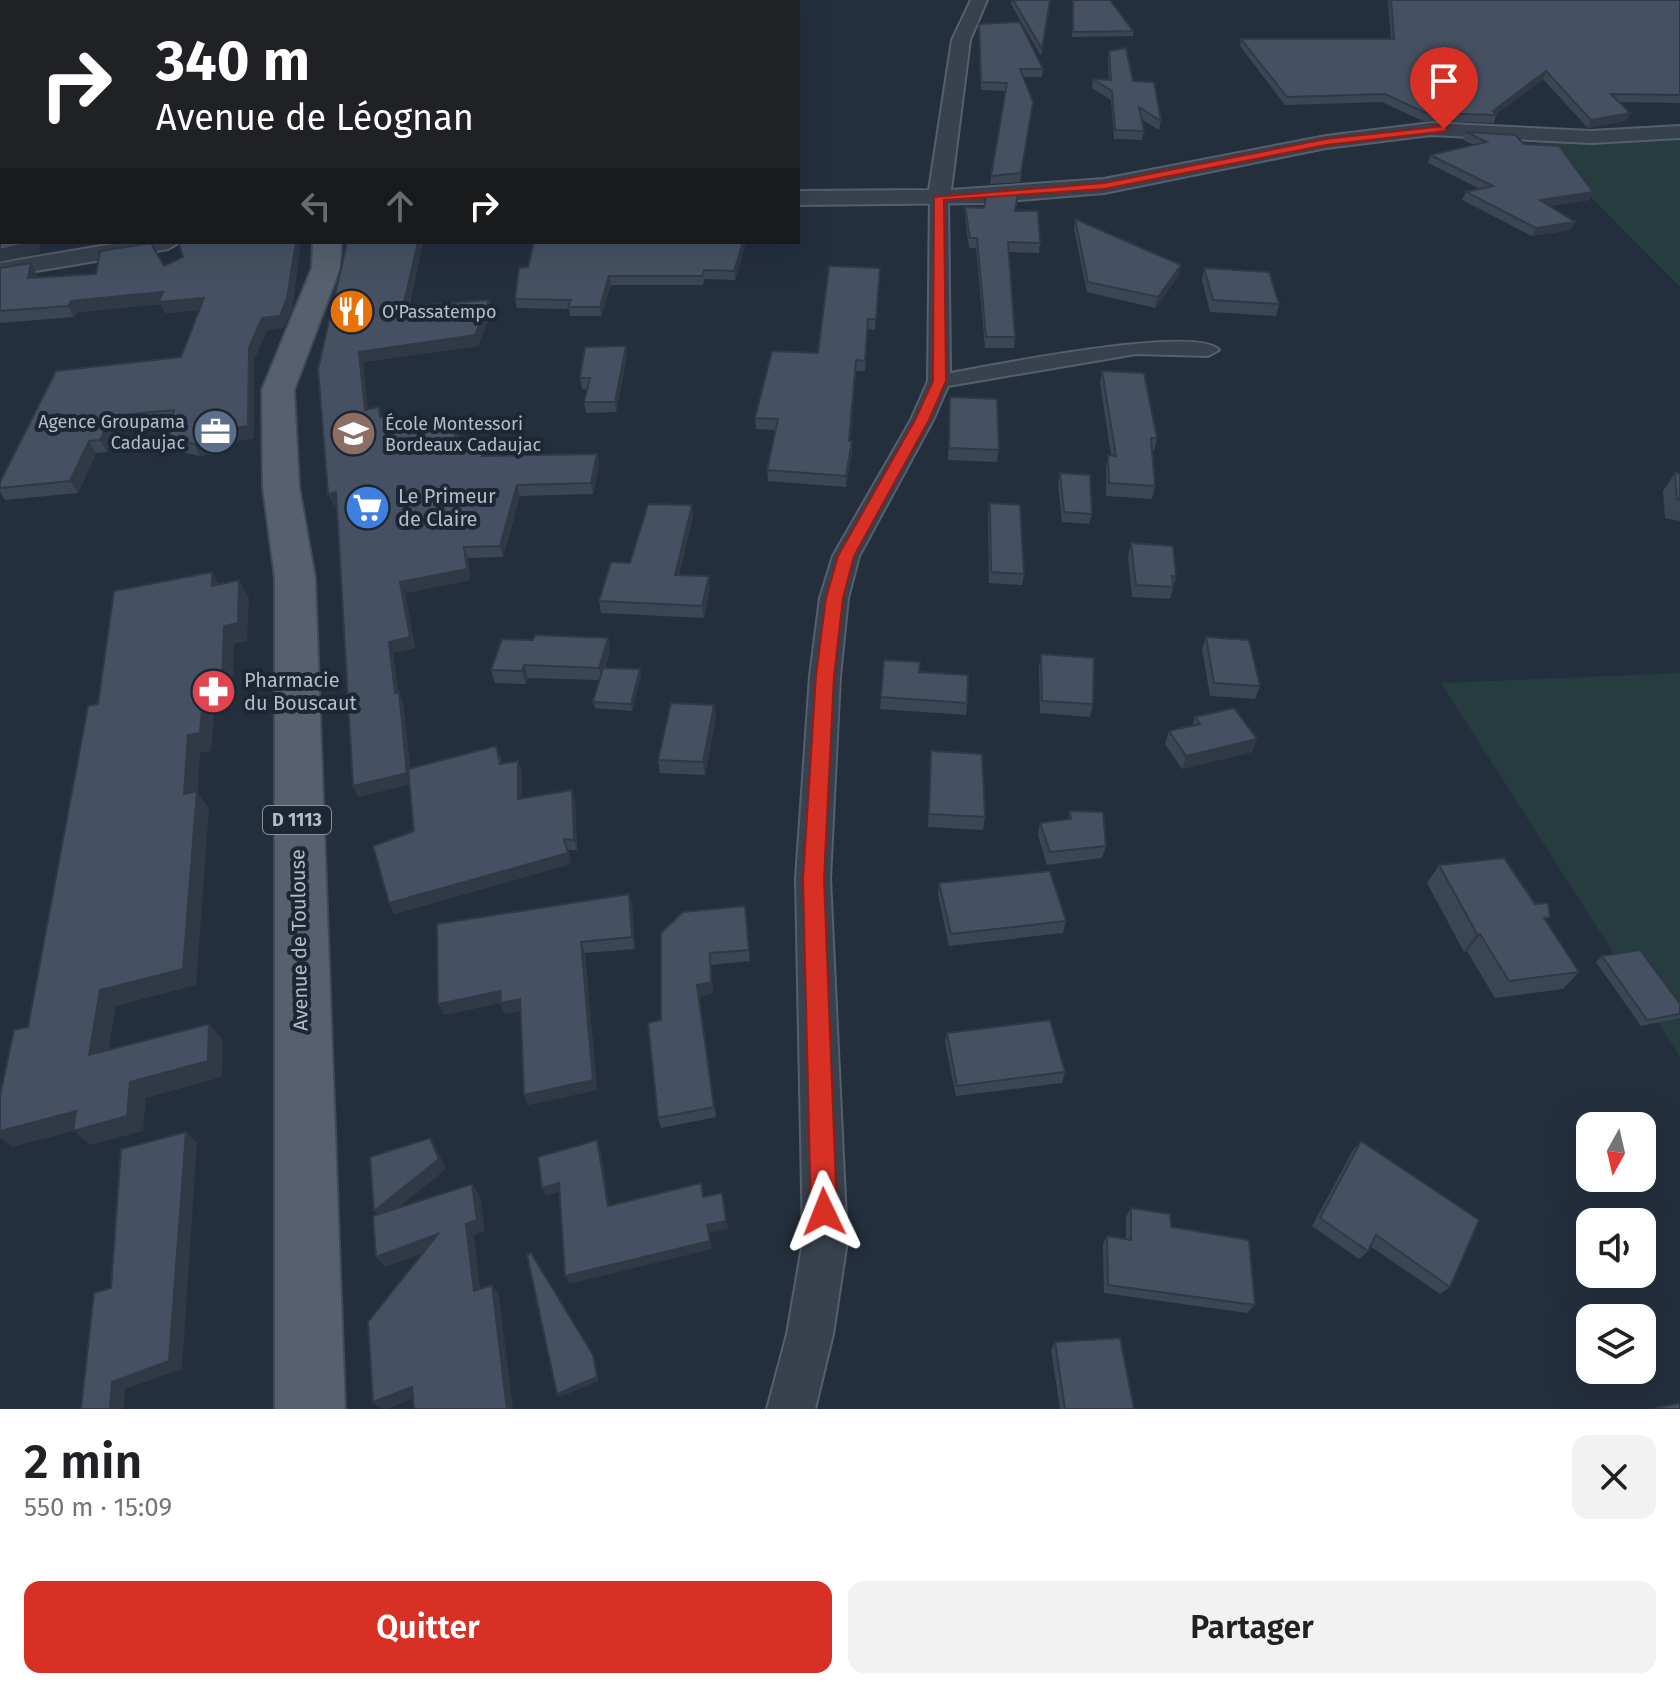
<!DOCTYPE html>
<html lang="fr">
<head>
<meta charset="utf-8">
<style>
  :root { --surface:#fff; --page:#f2f2f2; --text:#202124; --muted:#757577; --accent:#d93025 }
  body { margin:0; font-family:"Fira Sans",sans-serif; background:var(--page); color:var(--text); height:100vh; display:flex; flex-direction:column; font-size:30px; white-space:nowrap }
  * { box-sizing:border-box; margin:0 }
  p { font-size:26px; color:var(--muted) }
  .icon { flex:none; width:44px; height:44px; fill:none; stroke:currentColor; stroke-width:2; stroke-linecap:round; stroke-linejoin:round }
  .map { position:relative; height:1409px; overflow:hidden }
  .drawer { display:flex; flex-direction:column; background:var(--surface); flex:1 }
  .drawer>* { flex:none }
  .hud { position:absolute; left:0px; top:0px; width:800px; height:244px; box-shadow:0 8px 32px #0002; background:#202124; color:#fff; overflow:hidden }
  .needle { width:52px; rotate:188deg }
  .tools { position:absolute; left:1576px; top:1112px; display:grid; gap:16px }
  .tools a { display:grid; place-items:center; width:80px; height:80px; border-radius:16px; background:var(--surface); box-shadow:0 8px 32px #0002; font-size:40px }
  .pin { position:absolute; display:grid; place-items:center; width:68px; height:68px; color:#fff; margin:-82px -34px; border-radius:50% 50% 50% 0; rotate:-45deg; box-shadow:0 0 8px #0007 }
  .pin .icon { rotate:45deg }
  .me { position:absolute; width:88px; margin:-44px; rotate:358deg; stroke-linejoin:round; filter:drop-shadow(0 0 6px #0008) }
  .turn { display:flex; align-items:center; gap:28px; height:168px; padding:0 24px; font-size:36px }
  .turn .icon { width:104px; height:104px; stroke-width:2.5 }
  .turn b { display:block; font-size:56px; line-height:68px }
  .lanes { display:flex; align-items:center; height:76px; padding:0 24px; background:#0003; justify-content:center; gap:40px; direction:ltr }
  .lanes .off { opacity:.35 }
  .round { display:grid; place-items:center; flex:none; width:84px; height:84px; border-radius:16px; background:var(--page) }
  .headline { display:flex; align-items:center; justify-content:space-between; height:136px; padding:0 24px }
  h1 { font-size:48px; font-weight:600; line-height:60px }
  .button { display:flex; gap:16px; margin-top:auto; padding:16px 24px }
  .button a { flex:1; height:92px; border-radius:16px; background:var(--accent); color:#fff; font-size:32px; font-weight:600; line-height:92px; text-align:center }
  .button a+a { background:var(--page); color:var(--text) }
  .map>svg:first-child { display:block }
</style>
</head>
<body>
<div class="map">
<svg width="1680" height="1409" viewBox="0 0 1680 1409">
  <rect width="100%" height="100%" fill="#242f3e"/>
  <g fill="#263c3f">
    <polygon points="1680,132 1680,287 1527,133"/>
    <polygon points="1680,673 1680,1057 1441,683"/>
  </g>
  <g fill="none" stroke-linecap="round" stroke-linejoin="round">
    <defs>
      <path id="minor" d="M939 192 948 197 950 373C990 366 1197 324 1219 350L1208 356 1136 354 948 386 933 420 859 556 848 598 840 676 830 879 847 1241 833 1334 815 1409H767L787 1334 803 1241 796 879 810 676 820 598 833 556 911 420 928 381 930 197Z"/>
      <g id="tertiary">
        <polygon points="971,0 987,0 970,40 951,190 1104,179 1326,136 1431,123 1591,131 1680,126 1680,138 1591,143 1431,135 1326,148 1104,193 984,203 798,205 798,191 929,190 952,40"/>
        <polygon points="125,242 180,242 168,249 0,277 0,263"/>
      </g>
      <g id="primary">
        <polygon points="199,0 217,0 218,2 200,2"/>
        <polygon points="313,242 341,242 340,268 294,390 299,487 315,578 345,1409 275,1409 275,578 263,487 262,390 312,268"/>
      </g>
    </defs>
    <use href="#minor" stroke="#565f6c" stroke-width="4"/>
    <use href="#tertiary" stroke="#565f6c" stroke-width="4"/>
    <use href="#primary" stroke="#414a57" stroke-width="4"/>
    <use href="#minor" fill="#38414e" fill-rule="evenodd"/>
    <use href="#tertiary" fill="#38414e" fill-rule="evenodd"/>
    <use href="#primary" fill="#56606e" fill-rule="evenodd"/>
  </g>
  <g fill="#3b4654">
    <polygon points="1012,0 1051,0 1041,56 1011,4"/>
    <polygon points="1072,0 1133,31 1133,36 1072,37"/>
    <polygon points="1388,0 1680,0 1680,103 1619,102 1630,113 1626,121 1588,128 1543,79 1496,114 1494,123 1423,121 1382,102 1285,105 1240,46 1241,39 1391,39"/>
    <polygon points="979,24 1043,69 1042,77 1023,77 1033,102 1020,182 990,184 1006,91 981,90"/>
    <polygon points="1109,51 1133,81 1161,121 1159,130 1141,119 1144,131 1142,140 1114,139 1111,100 1092,88 1093,79 1109,80 1108,59"/>
    <polygon points="1466,132 1524,144 1589,200 1549,206 1571,230 1532,236 1462,200 1466,192 1480,189 1428,163 1430,155 1474,145 1463,140"/>
    <polygon points="965,207 1016,211 1040,243 1039,253 1008,252 1015,337 1014,348 985,348 976,248 969,248 965,217"/>
    <polygon points="1075,219 1181,265 1179,275 1155,308 1087,292 1074,229"/>
    <polygon points="347,242 424,242 423,242 409,307 492,310 478,346 363,362 367,410 382,417 389,415 392,425 411,434 455,427 459,438 458,442 487,451 486,456 597,454 599,465 593,494 520,496 503,557 468,558 470,580 405,593 415,648 393,653 398,692 403,703 410,768 500,756 502,764 518,761 522,772 521,798 575,801 577,850 568,850 571,864 394,914 414,831 410,784 358,797 353,786 337,504 333,505"/>
    <polygon points="746,242 735,280 704,279 703,285 611,285 601,316 570,316 569,309 517,308 515,299"/>
    <polygon points="300,247 292,310 284,327 267,330 254,360 254,438 217,444 215,454 200,456 175,451 169,439 172,423 117,428 107,452 96,453 78,493 5,500 0,492 0,482 181,357 200,310 165,313 161,304 78,312 74,317 0,323 0,268 37,274 36,278 96,274 164,266 183,257"/>
    <polygon points="880,268 875,330 868,329 865,371 856,371 850,441 852,452 846,487 768,481 767,470 776,430 756,429 755,418 818,353"/>
    <polygon points="1204,268 1279,304 1276,316 1210,312 1202,280"/>
    <polygon points="627,356 616,412 586,413 584,402 587,389 582,389 580,378"/>
    <polygon points="1102,371 1157,438 1154,451 1152,451 1155,486 1152,499 1106,496 1106,468 1108,455 1111,455 1100,383"/>
    <polygon points="950,397 999,450 997,462 948,460"/>
    <polygon points="1060,473 1092,514 1089,524 1062,522 1058,483"/>
    <polygon points="1675,473 1680,474 1680,521 1665,518 1663,491"/>
    <polygon points="990,503 1024,574 1022,585 989,583 988,514"/>
    <polygon points="693,517 679,575 710,588 704,618 601,613 599,601 630,563"/>
    <polygon points="1131,543 1176,577 1170,599 1132,597 1128,556"/>
    <polygon points="1206,637 1260,686 1255,699 1210,696 1202,649"/>
    <polygon points="608,638 610,651 605,668 641,675 632,711 595,708 593,702 599,680 528,678 526,684 495,683 491,670 533,640"/>
    <polygon points="1041,654 1093,704 1090,717 1040,713 1039,667"/>
    <polygon points="881,697 967,703 966,715 880,709"/>
    <polygon points="716,717 705,775 660,773 658,760"/>
    <polygon points="1195,717 1252,752 1182,769 1165,744 1169,731 1192,726"/>
    <polygon points="931,751 985,817 983,830 928,827"/>
    <polygon points="1070,811 1106,846 1102,858 1047,865 1038,835 1040,823 1068,820"/>
    <polygon points="1439,865 1546,922 1579,972 1563,989 1495,998 1467,951 1464,952 1427,883"/>
    <polygon points="939,883 1066,921 1063,933 949,946 938,895"/>
    <polygon points="632,906 635,949 585,953 597,1090 528,1105 520,1011 505,1014 500,1003 444,1015"/>
    <polygon points="745,906 750,961 711,965 713,993 699,997 716,1117 661,1128 658,1118 661,1020"/>
    <polygon points="1602,956 1680,1004 1680,1018 1641,1026 1596,962"/>
    <polygon points="947,1033 1065,1072 1062,1083 956,1096 945,1043"/>
    <polygon points="1361,1141 1450,1287 1440,1294 1370,1246 1368,1251 1359,1259 1312,1226 1353,1150"/>
    <polygon points="1131,1208 1171,1227 1255,1305 1247,1313 1104,1293 1103,1244 1107,1236 1126,1239 1126,1217"/>
    <polygon points="1055,1342 1134,1409 1060,1409 1051,1350"/>
  </g>
  <g fill="#303945">
    <polygon points="1546,71 1543,79 1495,115 1493,111"/>
    <polygon points="1630,113 1626,121 1588,128 1591,120"/>
    <polygon points="1593,192 1589,200 1536,208 1540,200"/>
    <polygon points="1575,222 1571,230 1532,236 1536,228"/>
    <polygon points="34,242 38,242 41,247 40,253 0,262 0,250"/>
    <polygon points="296,242 299,242 300,247 292,310 284,327 267,330 254,360 254,438 217,444 215,454 200,456 194,444 211,432"/>
    <polygon points="418,242 423,242 406,317 403,307"/>
    <polygon points="743,242 746,242 735,280 734,271"/>
    <polygon points="31,263 37,274 34,290 28,278"/>
    <polygon points="1181,265 1179,275 1155,308 1158,297"/>
    <polygon points="609,276 611,285 601,316 600,307"/>
    <polygon points="163,292 204,298 210,309 165,313 161,304 78,312 74,317 68,306 71,301"/>
    <polygon points="489,300 492,310 478,346 363,362 369,421 365,410 359,352"/>
    <polygon points="626,346 627,356 616,412 615,402"/>
    <polygon points="111,416 117,428 107,452 100,440"/>
    <polygon points="455,427 459,438 458,454 455,443"/>
    <polygon points="484,440 487,451 485,467 482,456"/>
    <polygon points="89,441 96,453 78,493 70,481"/>
    <polygon points="852,441 852,452 846,487 846,476"/>
    <polygon points="597,454 599,465 593,494 591,483"/>
    <polygon points="517,485 520,496 503,557 500,546"/>
    <polygon points="336,492 340,503 333,505 328,494"/>
    <polygon points="692,505 693,517 676,587 675,575"/>
    <polygon points="464,547 468,558 470,580 405,593 415,648 393,653 399,704 395,693 389,642 400,582"/>
    <polygon points="212,572 222,590 212,586"/>
    <polygon points="709,576 710,588 704,618 702,606"/>
    <polygon points="239,580 249,598 247,641 234,644 232,699 215,704 211,751 200,753 198,793 209,809 196,985 116,1006 105,1071 89,1055 100,990 184,794 188,735"/>
    <polygon points="608,638 610,651 602,681 599,668"/>
    <polygon points="524,665 528,678 526,684 522,671"/>
    <polygon points="640,669 641,675 632,711 631,704"/>
    <polygon points="399,692 403,703 412,784 358,797 353,786"/>
    <polygon points="714,705 716,717 705,775 703,762"/>
    <polygon points="1257,739 1252,752 1182,769 1186,756"/>
    <polygon points="518,761 522,772 521,810 518,799"/>
    <polygon points="572,790 575,801 577,850 574,840"/>
    <polygon points="564,839 571,864 394,914 389,903"/>
    <polygon points="629,894 632,906 635,949 632,937"/>
    <polygon points="1477,934 1480,934 1467,951 1464,952"/>
    <polygon points="581,942 585,953 597,1090 528,1105 524,1095"/>
    <polygon points="710,953 713,993 699,997 716,1117 697,985"/>
    <polygon points="501,991 520,999 524,1010 505,1014 500,1003 444,1015 438,1004"/>
    <polygon points="209,1024 223,1040 222,1077 146,1098 143,1131 90,1145 74,1131 12,1147 0,1138 0,1131 130,1082"/>
    <polygon points="186,1132 197,1142 182,1369 125,1389 124,1409 110,1409 112,1382"/>
    <polygon points="430,1138 436,1148 446,1169 382,1221 374,1211"/>
    <polygon points="597,1140 600,1149 611,1214 608,1206"/>
    <polygon points="559,1183 563,1191 546,1196 542,1188"/>
    <polygon points="472,1184 480,1196 485,1231 474,1235 482,1301 474,1291 466,1224"/>
    <polygon points="722,1193 728,1229 709,1233 712,1249 569,1284 565,1276 707,1225"/>
    <polygon points="438,1234 447,1245 385,1267 376,1257"/>
    <polygon points="492,1285 499,1295 513,1409 507,1409"/>
    <polygon points="593,1355 595,1359 599,1381 560,1397 557,1394"/>
    <polygon points="412,1387 422,1395 387,1409 382,1409 373,1402"/>
  </g>
  <g fill="#455162" stroke="#303945" stroke-width="2">
    <polygon points="70,0 178,0 179,2 70,2"/>
    <polygon points="1013,0 1050,0 1042,49"/>
    <polygon points="1073,0 1110,0 1133,31 1073,32"/>
    <polygon points="1391,0 1680,0 1680,95 1611,94 1630,113 1591,120 1546,71 1493,111 1497,115 1426,113 1385,94 1287,97 1241,39 1394,39"/>
    <polygon points="0,14 2,14 2,78 0,75"/>
    <polygon points="1020,22 1043,69 1020,69 1033,102 1021,173 991,176 1007,83 981,82 979,24"/>
    <polygon points="1126,48 1133,81 1154,82 1161,121 1139,107 1144,131 1115,130 1112,91 1093,79 1111,80 1109,51"/>
    <polygon points="1466,132 1515,135 1524,144 1559,146 1593,192 1540,200 1575,222 1536,228 1466,192 1493,186 1430,155 1487,142"/>
    <polygon points="0,171 2,171 1,214 0,213"/>
    <polygon points="1018,194 1015,211 1038,211 1040,243 1008,242 1015,337 986,337 977,238 970,238 965,207 984,208 986,196"/>
    <polygon points="1075,219 1181,265 1158,297 1088,282"/>
    <polygon points="0,241 2,241 2,242 34,242 0,250"/>
    <polygon points="178,242 296,242 287,298 280,316 262,318 249,348 248,426 211,432 209,441 194,444 169,439 174,410 111,416 100,440 89,441 70,481 0,488 0,482 56,371 181,357 204,298 159,302 163,292 71,301 68,306 0,311 0,268 31,263 28,278 96,274 100,251 151,243 164,266 183,257"/>
    <polygon points="347,242 418,242 403,307 489,300 475,335 359,352 365,410 379,407 380,417 389,415 390,426 407,423 409,434 455,427 455,443 484,440 482,456 597,454 591,483 517,485 500,546 464,547 467,569 400,582 410,637 389,642 395,693 399,692 407,773 353,786 336,492 328,494 318,369"/>
    <polygon points="534,242 743,242 734,271 704,270 702,276 609,276 600,307 568,307 571,300 515,299 519,268 528,267"/>
    <polygon points="829,266 880,268 876,319 868,319 865,361 856,360 849,441 852,441 846,476 767,470 778,419 755,418 772,351 818,353"/>
    <polygon points="1204,268 1269,272 1279,304 1213,300"/>
    <polygon points="626,346 615,402 584,402 590,378 580,378 585,347"/>
    <polygon points="1102,371 1144,373 1157,438 1151,438 1155,486 1109,483 1108,455 1116,456"/>
    <polygon points="950,397 997,399 999,450 949,448"/>
    <polygon points="1060,473 1090,475 1092,514 1064,512"/>
    <polygon points="1675,473 1680,474 1680,500 1677,499"/>
    <polygon points="990,503 1020,505 1024,574 991,572"/>
    <polygon points="648,504 692,505 675,575 709,576 702,606 599,601 611,562 630,563"/>
    <polygon points="1131,543 1173,546 1176,577 1172,576 1173,587 1136,585"/>
    <polygon points="212,572 212,586 239,580 238,623 224,626 222,681 204,685 200,733 188,735 184,794 197,791 183,969 100,990 89,1055 209,1024 208,1061 130,1082 127,1116 73,1131 76,1111 0,1131 0,1096 14,1030 28,1027 88,706 98,704 114,591"/>
    <polygon points="535,635 608,638 599,668 524,665 522,671 491,670 502,639 533,640"/>
    <polygon points="1206,637 1249,640 1260,686 1214,683"/>
    <polygon points="1041,654 1094,658 1093,704 1042,701"/>
    <polygon points="884,660 920,662 919,672 968,675 967,703 881,697"/>
    <polygon points="603,668 640,669 631,704 593,702"/>
    <polygon points="671,703 714,705 703,762 658,760"/>
    <polygon points="1234,708 1257,739 1186,756 1169,731 1200,724 1195,717"/>
    <polygon points="496,746 500,764 518,761 518,799 572,790 574,840 564,839 568,853 389,903 373,846 414,831 408,769"/>
    <polygon points="931,751 982,754 985,817 929,814"/>
    <polygon points="1070,811 1103,812 1106,846 1050,852 1040,823 1071,819"/>
    <polygon points="1504,858 1535,904 1548,903 1550,917 1544,918 1579,972 1509,981 1480,934 1477,934 1439,865"/>
    <polygon points="1050,871 1066,921 951,934 939,883"/>
    <polygon points="629,894 632,937 581,942 593,1080 524,1095 520,999 500,1003 501,991 438,1004 437,924"/>
    <polygon points="745,906 749,950 710,953 711,982 697,985 714,1107 658,1118 648,1023 661,1020 661,933 683,912"/>
    <polygon points="1640,950 1680,1004 1680,1014 1647,1020 1602,956"/>
    <polygon points="1050,1020 1065,1072 957,1086 947,1033"/>
    <polygon points="186,1132 169,1361 112,1382 110,1409 81,1409 94,1293 111,1288 121,1149"/>
    <polygon points="430,1138 439,1159 374,1211 370,1157"/>
    <polygon points="597,1140 608,1206 701,1183 703,1197 722,1193 726,1221 707,1225 710,1241 565,1276 559,1183 542,1188 538,1157"/>
    <polygon points="1361,1141 1479,1220 1450,1287 1376,1235 1368,1251 1320,1218"/>
    <polygon points="472,1184 477,1220 466,1224 474,1291 492,1285 507,1409 414,1409 412,1387 373,1402 368,1322 438,1234 376,1257 373,1216"/>
    <polygon points="1131,1208 1170,1214 1171,1227 1249,1240 1255,1305 1108,1285 1107,1236 1131,1240"/>
    <polygon points="531,1253 593,1355 597,1377 557,1394 527,1255"/>
    <polygon points="1120,1338 1134,1409 1065,1409 1055,1342"/>
    <polygon points="1680,1403 1680,1409 1651,1409"/>
  </g>
  <polygon fill="#d93025" stroke="#8d1f18" stroke-width="2" points="1444,126 1447,131 1326,145 1104,189 944,200 946,381 929,420 854,556 843,598 834,676 824,879 837,1212 833,1222 824,1225 815,1222 811,1212 803,879 816,676 826,598 838,556 915,420 933,381 934,197 1104,183 1326,139"/>
  <defs>
    <symbol id="restaurant-disc" viewBox="-11 -11 22 22"><circle r="9.5" fill="#e8710a" stroke="#1d2633"/><path d="M-5-6h1v4h1v-4h1v4h1v-4h1v5L-1.5 .5V6h-2V.5L-5-1ZM5-6V6H3V1.5H1.5Q1.5-4 5-6Z" fill="#fff"/></symbol>
    <symbol id="office-disc" viewBox="-11 -11 22 22"><circle r="9.5" fill="#5c6f8a" stroke="#1d2633"/><path d="M-6-3h4V-5.5h4V-3h4V5H-6ZM-1-4.5V-3h2v-1.5ZM-6 0V1H6V0Z" fill="#fff"/></symbol>
    <symbol id="school-disc" viewBox="-11 -11 22 22"><circle r="9.5" fill="#8d6e63" stroke="#1d2633"/><path d="M0-5L7-2L0 1L-7-2ZM-4 1L0 2.5L4 1V4Q0 6-4 4Z" fill="#fff"/></symbol>
    <symbol id="supermarket-disc" viewBox="-11 -11 22 22"><circle r="9.5" fill="#3f7fe0" stroke="#1d2633"/><path d="M-6-5.5h2.5l.6 2H6L4.5 2H-2.5L-4.4-4H-6ZM-1.5 3.2a1.3 1.3 0 1 0 .1 0ZM3 3.2a1.3 1.3 0 1 0 .1 0Z" fill="#fff"/></symbol>
    <symbol id="pharmacy-disc" viewBox="-11 -11 22 22"><circle r="9.5" fill="#e0444e" stroke="#1d2633"/><path d="M-2-6h4v4h4v4h-4v4h-4v-4h-4v-4h4Z" fill="#fff"/></symbol>
  </defs>
  <g fill-rule="evenodd">
    <use href="#restaurant-disc" x="326" y="286" width="51" height="51"/>
    <use href="#office-disc" x="190" y="406" width="51" height="51"/>
    <use href="#school-disc" x="328" y="408" width="51" height="51"/>
    <use href="#supermarket-disc" x="342" y="482" width="51" height="51"/>
    <use href="#pharmacy-disc" x="188" y="666" width="51" height="51"/>
  </g>
  <g text-anchor="middle" dominant-baseline="central" stroke-width="8" stroke-linejoin="round" paint-order="stroke">
    <g font-size="18" fill="#b4bcc9" stroke="#1d2633" text-anchor="start">
      <text x="382" y="312">O'Passatempo</text>
      <text x="185" y="422" text-anchor="end">Agence Groupama<tspan x="185" dy="21">Cadaujac</tspan></text>
      <text x="385" y="424">École Montessori<tspan x="385" dy="21">Bordeaux Cadaujac</tspan></text>
    </g>
    <rect fill="#1d2633" stroke="#878f9c" stroke-width="2" x="263" y="806" width="68" height="28" rx="6"/>
    <g font-size="18" font-weight="bold" fill="#b4bcc9">
      <text x="297" y="820">D 1113</text>
    </g>
    <g font-size="20" fill="#b4bcc9" stroke="#1d2633" text-anchor="start">
      <text x="398" y="496">Le Primeur<tspan x="398" dy="23">de Claire</tspan></text>
      <text x="244" y="680">Pharmacie<tspan x="244" dy="23">du Bouscaut</tspan></text>
    </g>
    <g font-size="20" fill="#b4bcc9" stroke="#1d2633">
      <text transform="translate(299 940) rotate(-91)">Avenue de Toulouse</text>
    </g>
  </g>
</svg>
<div class="tools">
<a><svg class="needle" viewBox="-14 -14 28 28"><path d="M0-13l5 13h-10z" fill="#e53935"/><path d="M0 13l5-13h-10z" fill="#757577"/></svg></a>
<a><svg class="icon" aria-label="sound" viewBox="0 0 24 24"><path d="M4 9h4l5-4v14l-5-4H4zM17 9q2 3 0 6"/></svg></a>
<a><svg class="icon" aria-label="layers" viewBox="0 0 24 24"><path d="M12 4l9 5-9 5-9-5zM3 14l9 5 9-5"/></svg></a>
</div>
<div class="pin" style="left:1444px;top:129px;background:#d93025"><svg class="icon" aria-label="arrive" viewBox="0 0 24 24"><path d="M6 21V4h12l-3 4 3 4H6"/></svg></div>
<svg class="me" style="left:824px;top:1212px" viewBox="-20 -20 40 40"><path d="M0-17L14 15 0 8-14 15z" fill="#d93025" stroke="#fff" stroke-width="4"/></svg>
<div class="hud">
<div class="turn"><svg class="icon" aria-label="right" viewBox="0 0 24 24"><path d="M7 20v-9h11M14 6l5 5-5 5"/></svg><div><b>340 m</b>Avenue de Léognan</div></div>
<div class="lanes"><svg class="icon off" aria-label="left" viewBox="0 0 24 24"><path d="M17 20v-9H6M10 6l-5 5 5 5"/></svg><svg class="icon off" aria-label="ahead" viewBox="0 0 24 24"><path d="M12 20V5M6 11l6-6 6 6"/></svg><svg class="icon" aria-label="right" viewBox="0 0 24 24"><path d="M7 20v-9h11M14 6l5 5-5 5"/></svg></div>
</div>
</div>
<section class="drawer">
<div class="headline"><div><h1>2 min</h1><p>550 m · 15:09</p></div><a class="round"><svg class="icon" aria-label="close" viewBox="0 0 24 24"><path d="M6 6l12 12M18 6L6 18"/></svg></a></div>
<div class="button"><a>Quitter</a><a>Partager</a></div>
</section>
</body>
</html>
